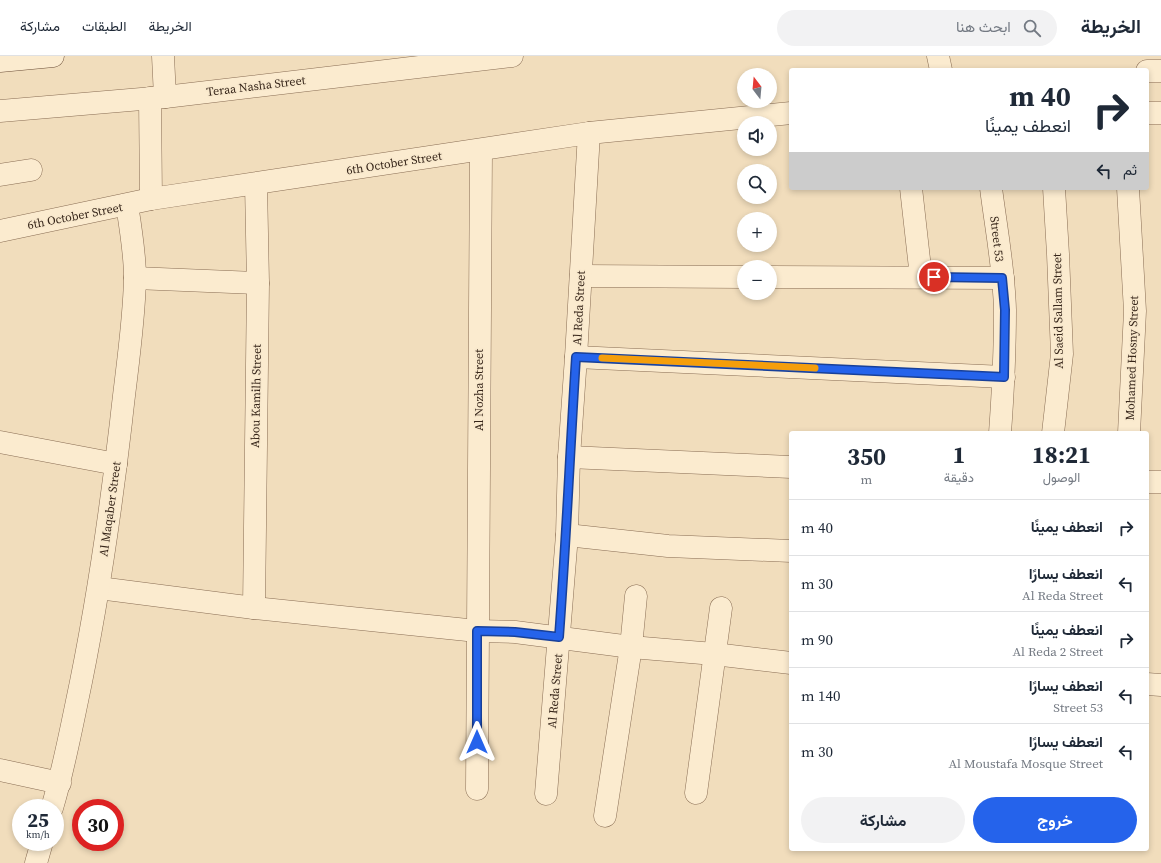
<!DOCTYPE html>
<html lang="ar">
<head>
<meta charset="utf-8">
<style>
  :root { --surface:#fff; --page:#f2f2f3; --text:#1f2937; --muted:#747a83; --line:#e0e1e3; --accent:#2563eb }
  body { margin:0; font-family:"Source Serif 4",Vazirmatn,serif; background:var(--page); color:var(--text); direction:rtl; height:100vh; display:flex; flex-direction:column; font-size:15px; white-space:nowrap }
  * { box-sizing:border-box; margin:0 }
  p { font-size:13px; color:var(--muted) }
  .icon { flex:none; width:22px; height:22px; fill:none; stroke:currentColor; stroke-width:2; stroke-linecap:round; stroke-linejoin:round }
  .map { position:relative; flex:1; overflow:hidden; direction:ltr }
  .sheet { position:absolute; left:789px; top:375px; width:360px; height:420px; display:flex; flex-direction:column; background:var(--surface); border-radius:4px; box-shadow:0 2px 6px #0003; direction:rtl }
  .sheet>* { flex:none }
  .top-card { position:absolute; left:789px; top:12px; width:360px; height:122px; border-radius:4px; box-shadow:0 2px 6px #0003; direction:rtl; background:#fff; color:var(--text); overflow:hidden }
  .needle { width:26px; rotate:344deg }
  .tools { position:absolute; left:737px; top:12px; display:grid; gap:8px }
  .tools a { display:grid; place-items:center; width:40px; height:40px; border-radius:50%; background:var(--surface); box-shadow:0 2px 6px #0003; font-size:20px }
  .speed { position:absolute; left:12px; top:743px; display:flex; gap:8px; font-size:20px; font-weight:700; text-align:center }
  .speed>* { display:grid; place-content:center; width:52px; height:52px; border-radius:50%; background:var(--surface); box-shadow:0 2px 6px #0003; line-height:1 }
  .speed small { font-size:10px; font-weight:400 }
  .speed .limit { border:6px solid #d22; background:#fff; color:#111 }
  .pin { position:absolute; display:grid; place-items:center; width:34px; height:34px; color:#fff; margin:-17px; border:2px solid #fff; border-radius:50%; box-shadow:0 1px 4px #0007 }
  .me { position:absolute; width:44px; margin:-22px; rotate:0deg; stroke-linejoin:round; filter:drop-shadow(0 0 3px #0008) }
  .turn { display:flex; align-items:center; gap:14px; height:84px; padding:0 12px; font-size:18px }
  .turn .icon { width:52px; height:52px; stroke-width:2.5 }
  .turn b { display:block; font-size:28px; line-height:34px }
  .then { display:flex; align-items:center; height:38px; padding:0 12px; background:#0003; gap:8px; font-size:15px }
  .eta { display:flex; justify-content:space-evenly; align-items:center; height:68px; text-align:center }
  .eta b { font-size:24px; font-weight:700; line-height:28px }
  .action { display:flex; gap:8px; margin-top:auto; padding:8px 12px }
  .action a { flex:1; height:46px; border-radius:24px; background:var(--accent); color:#fff; font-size:16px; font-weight:700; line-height:46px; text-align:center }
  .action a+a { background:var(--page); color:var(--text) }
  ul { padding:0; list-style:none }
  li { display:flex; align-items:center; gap:12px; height:56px; padding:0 12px; border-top:1px solid var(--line) }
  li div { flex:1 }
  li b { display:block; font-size:15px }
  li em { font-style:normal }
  header { display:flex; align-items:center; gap:24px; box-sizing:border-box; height:56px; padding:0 20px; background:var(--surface); border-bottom:1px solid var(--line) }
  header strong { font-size:19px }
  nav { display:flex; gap:22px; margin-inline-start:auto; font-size:14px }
  .search { width:280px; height:36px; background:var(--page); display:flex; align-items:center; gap:10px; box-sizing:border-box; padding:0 14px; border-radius:22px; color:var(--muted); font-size:15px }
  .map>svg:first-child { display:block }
</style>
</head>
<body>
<header>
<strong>الخريطة</strong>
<div class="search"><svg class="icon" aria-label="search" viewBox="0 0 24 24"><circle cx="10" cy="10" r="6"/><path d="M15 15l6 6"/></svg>ابحث هنا</div>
<nav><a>الخريطة</a><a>الطبقات</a><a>مشاركة</a></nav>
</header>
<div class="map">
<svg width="1161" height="807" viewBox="0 0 1161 807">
  <rect width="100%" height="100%" fill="#f1ddbc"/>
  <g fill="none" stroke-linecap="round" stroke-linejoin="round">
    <defs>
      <g id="street">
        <polyline points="163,0 165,41"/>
        <polyline points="938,0 941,14"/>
        <polyline points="1147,15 1161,15"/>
        <polyline points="150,42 151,143"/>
        <polyline points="0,55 165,41 512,0"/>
        <polyline points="1147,57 1161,57"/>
        <polyline points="0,119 31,114"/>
        <polyline points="911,132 921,221"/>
        <path d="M991 132C996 172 1004 213 1005 254 1005 295 1003 336 1000 377"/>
        <polyline points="1128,132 1135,255 1129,377"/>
        <polyline points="0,175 151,143 589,77 791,57"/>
        <polyline points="581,220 744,221"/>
        <polyline points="770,221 1003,222"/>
        <polyline points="135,222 258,227"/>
        <polyline points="576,301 1004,321"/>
        <polyline points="1053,377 1062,298 1058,198 1054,132"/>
        <polyline points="0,386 116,408"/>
        <polyline points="569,401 791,411"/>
        <polyline points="1147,426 1161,426"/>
        <polyline points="567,479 668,490 791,495"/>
        <polyline points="99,532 254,552 477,575 515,576 631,591 714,598 791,607"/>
        <polyline points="254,552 258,227 256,128"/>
        <polyline points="1147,628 1161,629"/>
        <polyline points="0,714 60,727"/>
        <polyline points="477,733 481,94"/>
        <polyline points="696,737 721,552"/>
        <polyline points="546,738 567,479 569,401 576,301 589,77"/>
        <path d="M52 752C62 719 69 684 76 650 96 556 110 461 121 366 126 318 134 270 135 222 135 198 131 174 127 149"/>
        <polyline points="605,760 631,591 636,540"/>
        <polyline points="36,807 42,786"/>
      </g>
      <polyline id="secondary" points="0,5 53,0"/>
    </defs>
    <use href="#street" stroke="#896d54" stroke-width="23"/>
    <use href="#secondary" stroke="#6b4e38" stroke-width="23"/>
    <use href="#street" stroke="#fbebcf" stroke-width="22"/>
    <use href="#secondary" stroke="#fbebcf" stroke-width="22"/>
  </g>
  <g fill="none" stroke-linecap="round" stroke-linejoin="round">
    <defs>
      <path id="route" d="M477 686V575L515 576 559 581C566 488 570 395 576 301L1004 321 1005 254 1002 222 934 221"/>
    </defs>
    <use href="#route" stroke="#184099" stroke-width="10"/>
    <use href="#route" stroke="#2563eb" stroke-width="7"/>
    <polyline stroke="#f59e0b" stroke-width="7" points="602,302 815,312"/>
  </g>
  <g text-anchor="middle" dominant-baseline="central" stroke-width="3" stroke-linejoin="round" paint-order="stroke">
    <g font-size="12" fill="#37261a" stroke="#f8e8cc">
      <text transform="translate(256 30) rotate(-7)">Teraa Nasha Street</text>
      <text transform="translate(394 107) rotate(-9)">6th October Street</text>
      <text transform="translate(75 160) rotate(-11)">6th October Street</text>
      <text transform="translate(997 183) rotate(83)">Street 53</text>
      <text transform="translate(579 252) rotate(-87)">Al Reda Street</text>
      <text transform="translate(1058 255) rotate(-91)">Al Saeid Sallam Street</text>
      <text transform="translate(1132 302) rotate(-88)">Mohamed Hosny Street</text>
      <text transform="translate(479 334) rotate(-90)">Al Nozha Street</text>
      <text transform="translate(256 340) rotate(-89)">Abou Kamilh Street</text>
      <text transform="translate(110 453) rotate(-82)">Al Maqaber Street</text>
      <text transform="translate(555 635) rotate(-85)">Al Reda Street</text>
    </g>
  </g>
</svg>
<div class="tools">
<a><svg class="needle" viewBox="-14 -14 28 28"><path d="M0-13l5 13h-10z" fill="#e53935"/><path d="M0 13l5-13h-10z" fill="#747a83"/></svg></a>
<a><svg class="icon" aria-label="sound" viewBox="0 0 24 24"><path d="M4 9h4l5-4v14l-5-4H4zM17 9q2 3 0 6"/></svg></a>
<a><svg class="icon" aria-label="search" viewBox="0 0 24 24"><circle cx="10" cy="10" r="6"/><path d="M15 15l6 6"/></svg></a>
<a>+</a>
<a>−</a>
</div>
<div class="speed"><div>25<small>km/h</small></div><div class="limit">30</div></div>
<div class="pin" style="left:934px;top:221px;background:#d93025"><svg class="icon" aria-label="arrive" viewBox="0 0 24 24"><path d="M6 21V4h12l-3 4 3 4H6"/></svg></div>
<svg class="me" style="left:477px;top:686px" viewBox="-20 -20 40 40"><path d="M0-17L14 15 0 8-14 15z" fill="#2563eb" stroke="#fff" stroke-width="4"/></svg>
<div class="top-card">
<div class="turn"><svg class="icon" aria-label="right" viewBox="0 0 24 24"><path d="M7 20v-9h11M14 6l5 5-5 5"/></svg><div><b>40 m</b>انعطف يمينًا</div></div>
<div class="then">ثم<svg class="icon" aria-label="left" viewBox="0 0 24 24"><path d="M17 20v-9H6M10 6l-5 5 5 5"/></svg></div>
</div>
<section class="sheet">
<div class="eta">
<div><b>18:21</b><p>الوصول</p></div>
<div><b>1</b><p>دقيقة</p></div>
<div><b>350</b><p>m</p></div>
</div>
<ul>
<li><svg class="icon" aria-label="right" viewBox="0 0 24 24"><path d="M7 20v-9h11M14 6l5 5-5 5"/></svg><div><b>انعطف يمينًا</b></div><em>40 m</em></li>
<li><svg class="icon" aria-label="left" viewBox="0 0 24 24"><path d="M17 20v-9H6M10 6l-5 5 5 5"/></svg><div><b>انعطف يسارًا</b><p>Al Reda Street</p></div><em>30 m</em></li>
<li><svg class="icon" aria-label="right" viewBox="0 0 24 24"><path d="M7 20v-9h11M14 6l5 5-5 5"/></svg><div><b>انعطف يمينًا</b><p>Al Reda 2 Street</p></div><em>90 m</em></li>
<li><svg class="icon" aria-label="left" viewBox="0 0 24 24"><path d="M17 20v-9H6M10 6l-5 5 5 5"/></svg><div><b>انعطف يسارًا</b><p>Street 53</p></div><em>140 m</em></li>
<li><svg class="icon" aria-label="left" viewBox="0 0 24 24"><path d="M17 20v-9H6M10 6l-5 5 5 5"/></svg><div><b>انعطف يسارًا</b><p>Al Moustafa Mosque Street</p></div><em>30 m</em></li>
</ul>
<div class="action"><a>خروج</a><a>مشاركة</a></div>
</section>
</div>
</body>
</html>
